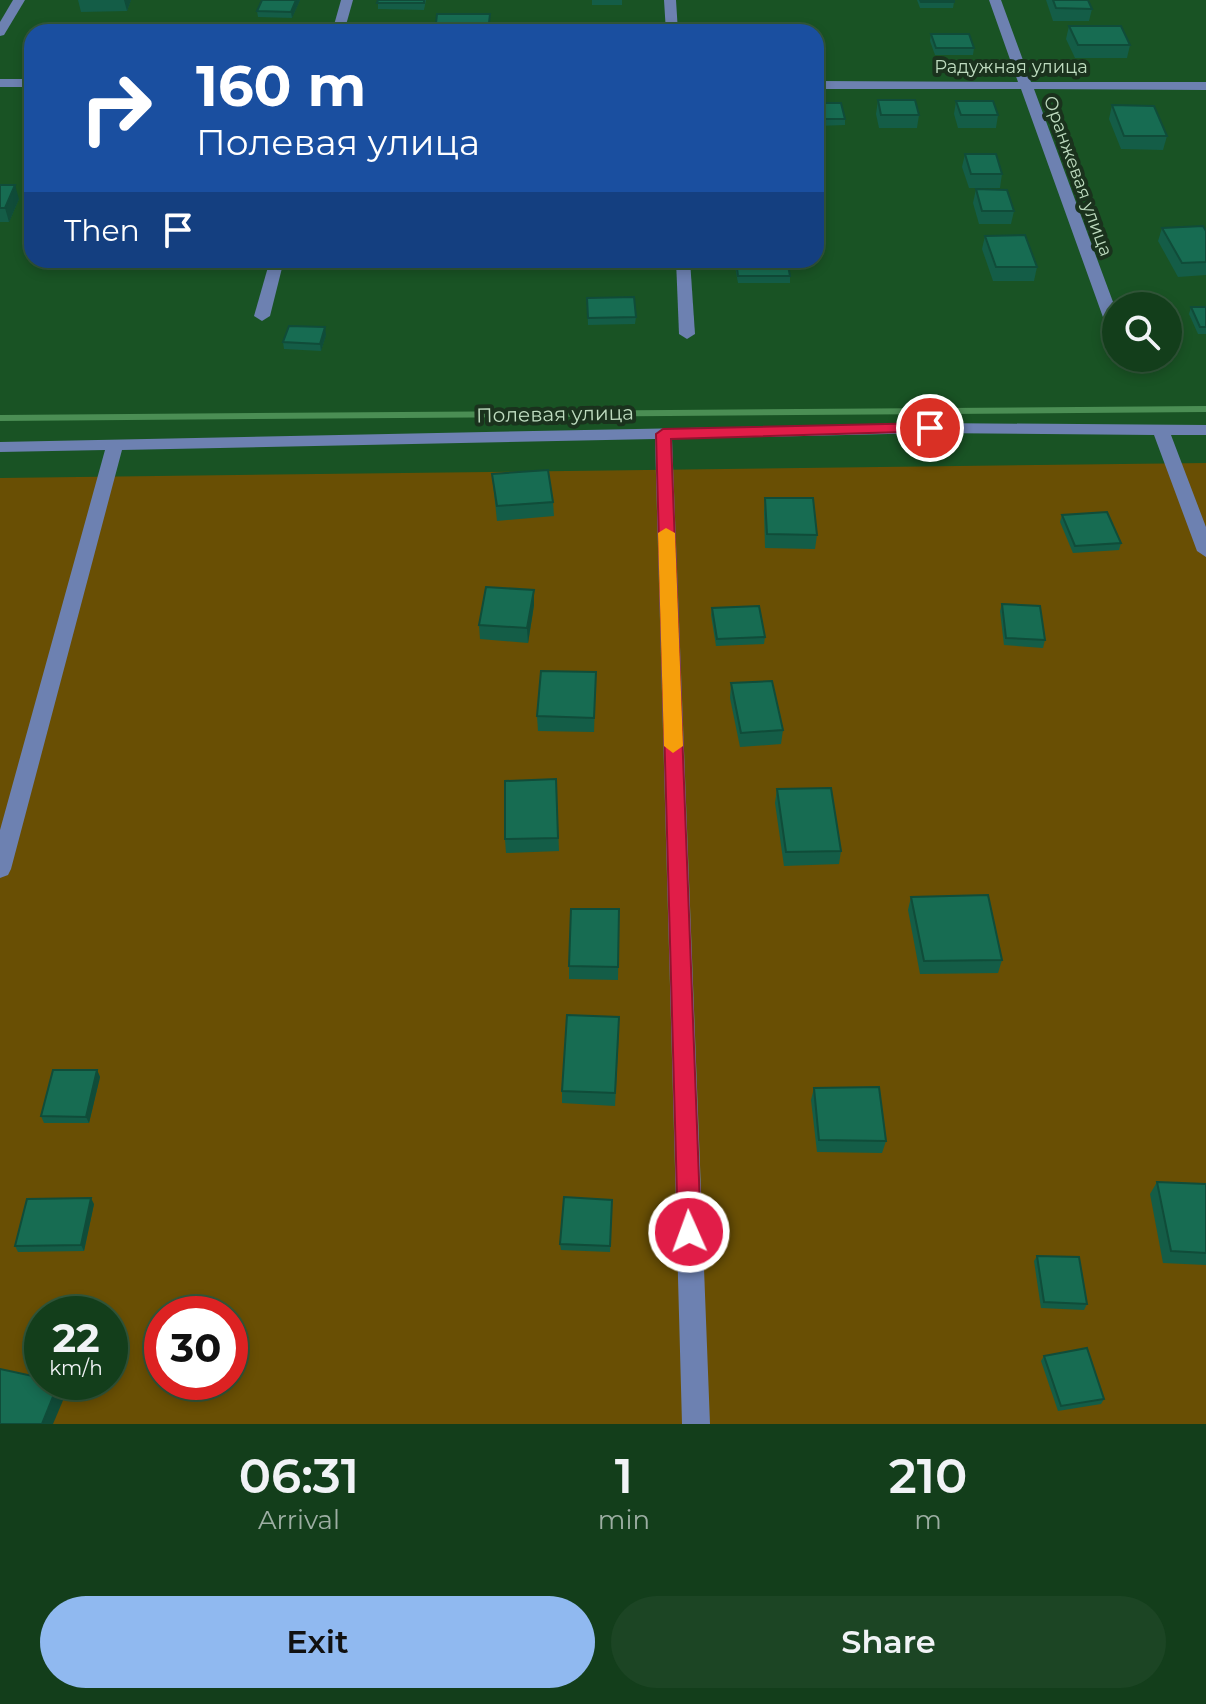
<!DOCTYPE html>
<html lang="en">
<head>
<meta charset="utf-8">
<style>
  :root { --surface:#133e1b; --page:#1c4524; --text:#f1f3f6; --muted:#9daea3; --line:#32573a; --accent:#90b9f0 }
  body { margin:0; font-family:Montserrat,sans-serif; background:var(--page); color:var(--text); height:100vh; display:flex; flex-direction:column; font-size:30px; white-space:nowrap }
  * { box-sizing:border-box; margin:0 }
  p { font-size:26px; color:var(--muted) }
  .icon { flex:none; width:44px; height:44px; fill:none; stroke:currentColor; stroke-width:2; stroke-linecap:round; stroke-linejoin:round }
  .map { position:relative; height:1424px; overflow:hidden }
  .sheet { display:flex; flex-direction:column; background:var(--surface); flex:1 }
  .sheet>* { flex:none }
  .guide { position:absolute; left:24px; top:24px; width:800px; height:244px; border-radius:24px; box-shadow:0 4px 12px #0003,0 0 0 2px var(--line); background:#1a4fa0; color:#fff; overflow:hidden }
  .tools { position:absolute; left:1102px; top:292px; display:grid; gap:16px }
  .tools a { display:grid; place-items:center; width:80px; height:80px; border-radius:50%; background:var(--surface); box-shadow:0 4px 12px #0003,0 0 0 2px var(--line); font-size:40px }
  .speed { position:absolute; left:24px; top:1296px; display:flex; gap:16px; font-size:40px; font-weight:700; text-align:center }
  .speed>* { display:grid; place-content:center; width:104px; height:104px; border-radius:50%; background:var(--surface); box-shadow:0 4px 12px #0003,0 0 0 2px var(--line); line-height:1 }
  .speed small { font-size:20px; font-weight:400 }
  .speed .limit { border:12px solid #d22; background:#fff; color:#111 }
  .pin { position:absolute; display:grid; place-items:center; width:68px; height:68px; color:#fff; margin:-34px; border:4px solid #fff; border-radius:50%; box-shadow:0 2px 8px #0007 }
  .me { position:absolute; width:88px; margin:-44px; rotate:358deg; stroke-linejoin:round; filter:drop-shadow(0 0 6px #0008) }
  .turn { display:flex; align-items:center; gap:28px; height:168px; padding:0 40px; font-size:36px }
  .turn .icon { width:104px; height:104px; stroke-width:2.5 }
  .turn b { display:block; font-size:56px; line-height:68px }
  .then { display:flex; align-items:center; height:76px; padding:0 40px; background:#0003; gap:16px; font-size:30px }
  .eta { display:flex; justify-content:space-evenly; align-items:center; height:136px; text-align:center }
  .eta b { font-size:48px; font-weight:600; line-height:56px }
  .cta { display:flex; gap:16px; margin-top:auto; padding:16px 40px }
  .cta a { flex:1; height:92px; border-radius:48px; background:var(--accent); color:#111; font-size:32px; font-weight:600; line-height:92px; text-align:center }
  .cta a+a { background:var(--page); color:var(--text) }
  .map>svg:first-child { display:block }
</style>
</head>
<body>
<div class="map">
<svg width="1206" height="1424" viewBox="0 0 1206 1424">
  <rect width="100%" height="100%" fill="#195324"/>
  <path fill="#694f04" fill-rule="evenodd" d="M1206 463V1424H0V478ZM42 1314H110V1382H42ZM162 1314H230V1382H162Z"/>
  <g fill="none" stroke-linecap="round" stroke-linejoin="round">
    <polygon fill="#4b8e54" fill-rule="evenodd" points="1206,406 1206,412 0,421 0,415"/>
    <g fill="#6d81b1" fill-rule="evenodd">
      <polygon points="13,0 25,0 4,35 0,36 0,22"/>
      <polygon points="341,0 353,0 344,32 332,32"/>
      <polygon points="664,0 676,0 678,32 666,32"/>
      <polygon points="989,0 1001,0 1031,82 1206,82 1206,90 1034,89 1116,310 1116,324 1107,323 1104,320 1021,89 816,89 816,81 1018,82"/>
      <rect x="0" y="79" width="32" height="8"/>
      <polygon points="270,260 284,260 270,316 262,321 254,316"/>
      <polygon points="676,260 690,260 695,334 687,339 679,334"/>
      <polygon points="930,423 1206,425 1206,435 1171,435 1206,527 1206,557 1197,551 1154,435 930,433 672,439 710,1424 682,1424 655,439 122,450 11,869 8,875 0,878 0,830 105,450 0,452 0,442"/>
    </g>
  </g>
  <g fill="#145d47">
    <polygon points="78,0 131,0 127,11 81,12"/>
    <polygon points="262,0 300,0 292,18 258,17 257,11"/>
    <polygon points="378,0 426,0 424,10 378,9"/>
    <rect x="592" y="0" width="30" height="5"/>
    <polygon points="917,0 954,0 954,2 953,8 920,8"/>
    <polygon points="1046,0 1088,0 1092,9 1089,21 1053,21"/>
    <polygon points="1069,26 1130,45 1127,58 1075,58 1066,39"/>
    <polygon points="931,34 974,48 973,55 935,55 930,41"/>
    <polygon points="878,100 919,115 917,128 879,128 876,114"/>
    <polygon points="956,101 998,115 996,128 958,128 954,114"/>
    <polygon points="816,103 845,119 845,125 816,126"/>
    <polygon points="1112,105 1167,136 1163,150 1121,149 1109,119"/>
    <polygon points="965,154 1002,174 1000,188 969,188 962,167"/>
    <polygon points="0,185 19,199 9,222 0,222"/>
    <polygon points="976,189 1014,211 1011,224 979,224 973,203"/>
    <polygon points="1162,228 1206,231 1206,275 1178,277 1158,241"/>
    <polygon points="985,236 1037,267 1034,281 993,281 982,249"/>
    <polygon points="730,260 787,260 790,276 790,283 738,283 734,261"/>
    <polygon points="587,298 636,317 635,324 588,325"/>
    <polygon points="1191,307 1206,307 1206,334 1198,334 1189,314"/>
    <polygon points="326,335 321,351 284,349 283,342"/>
    <polygon points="492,474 553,502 554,516 497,521"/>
    <polygon points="765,498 817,535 815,549 765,548 764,512"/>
    <polygon points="1062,515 1121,543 1119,550 1073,553 1060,522"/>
    <polygon points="1002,604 1045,640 1043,648 1004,645 1000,611"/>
    <polygon points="534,605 528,643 480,639 479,625"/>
    <polygon points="712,608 765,637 764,644 716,646 711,615"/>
    <polygon points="596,672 594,732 538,731 537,716"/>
    <polygon points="731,683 783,730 781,744 740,747 730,698"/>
    <polygon points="556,779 559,851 506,853 505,839"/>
    <polygon points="777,789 841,851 839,864 784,866 775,803"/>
    <polygon points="911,897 1002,960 998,973 920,974 908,910"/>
    <polygon points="619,909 618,980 569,979 569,966"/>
    <polygon points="619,1030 615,1106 562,1103 562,1091"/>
    <polygon points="97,1070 100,1077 89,1123 44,1123 41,1116"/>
    <polygon points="814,1088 886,1141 882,1153 817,1152 811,1100"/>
    <polygon points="1157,1182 1206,1184 1206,1265 1163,1263 1150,1194"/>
    <polygon points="612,1200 610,1252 561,1250 560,1244"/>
    <polygon points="94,1204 84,1251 18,1252 15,1246"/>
    <polygon points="1037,1256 1087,1304 1084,1310 1041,1308 1034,1261"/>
    <polygon points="1044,1356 1104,1399 1101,1404 1058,1411 1041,1361"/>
  </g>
  <g fill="#104c39">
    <polygon points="124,0 131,0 127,11"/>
    <polygon points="296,0 300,0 292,18 291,12"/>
    <polygon points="15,185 19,199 9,222 5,208"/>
    <polygon points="325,327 326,335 321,351 320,344"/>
    <polygon points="534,590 534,605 528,643 527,628"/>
    <polygon points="97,1070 100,1077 89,1123 86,1117"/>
    <polygon points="91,1198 94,1204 84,1251 81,1245"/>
    <polygon points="59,1382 67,1391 53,1424 42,1424"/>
  </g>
  <g fill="#176c52" stroke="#104c39" stroke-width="2">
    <polygon points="262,0 296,0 291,12 257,11"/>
    <polygon points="378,0 424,0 424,3 377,3"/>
    <polygon points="920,0 954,0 954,2 921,2"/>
    <polygon points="1053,0 1088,0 1092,9 1056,8"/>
    <polygon points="437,14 490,14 488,32 435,32"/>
    <polygon points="1069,26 1121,26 1130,45 1078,45"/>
    <polygon points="581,28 581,32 535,32 535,29"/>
    <polygon points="58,30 109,30 108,32 56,32"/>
    <polygon points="931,34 969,34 974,48 936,48"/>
    <polygon points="878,100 915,100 919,115 881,115"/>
    <polygon points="956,101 993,101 998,115 961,115"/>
    <polygon points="816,103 841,103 845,119 816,119"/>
    <polygon points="1112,105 1154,106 1167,136 1124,136"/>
    <polygon points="965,154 996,154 1002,174 971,174"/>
    <polygon points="0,185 15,185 5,208 0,208"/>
    <polygon points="976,189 1007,190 1014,211 982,211"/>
    <polygon points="1203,226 1206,231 1206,262 1182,263 1162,228"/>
    <polygon points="1025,235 1037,267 996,267 985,236"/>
    <polygon points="736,260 787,260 790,276 738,276"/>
    <polygon points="634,297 636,317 588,318 587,298"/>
    <polygon points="1191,307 1206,307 1206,327 1200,327"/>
    <polygon points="289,326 325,327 320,344 283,342"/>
    <polygon points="548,470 553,502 497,506 492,474"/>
    <polygon points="765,498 813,498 817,535 767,534"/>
    <polygon points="1107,512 1121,543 1075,546 1062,515"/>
    <polygon points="486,587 534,590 527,628 479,625"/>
    <polygon points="1002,604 1040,606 1045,640 1006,638"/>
    <polygon points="759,606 765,637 717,639 712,608"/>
    <polygon points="541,671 596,672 594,718 537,716"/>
    <polygon points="772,681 783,730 741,733 731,683"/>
    <polygon points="556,779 558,838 505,839 505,781"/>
    <polygon points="831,788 841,851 786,852 777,789"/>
    <polygon points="988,895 1002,960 924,961 911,897"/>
    <polygon points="571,909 619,909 618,967 569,966"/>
    <polygon points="567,1015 619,1017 615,1093 562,1091"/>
    <polygon points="53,1070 97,1070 86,1117 41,1116"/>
    <polygon points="879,1087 886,1141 819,1140 814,1088"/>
    <polygon points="1157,1182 1206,1184 1206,1253 1171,1251"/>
    <polygon points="564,1197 612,1200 610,1246 560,1244"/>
    <polygon points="91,1198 81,1245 15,1246 27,1199"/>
    <polygon points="1037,1256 1079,1257 1087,1304 1044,1302"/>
    <polygon points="1087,1348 1104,1399 1061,1406 1044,1356"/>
    <polygon points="0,1369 42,1378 42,1382 59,1382 42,1424 0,1424"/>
  </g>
  <polygon fill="#e11d48" stroke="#92132f" stroke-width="2" points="930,423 935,424 935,431 671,439 701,1232 698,1240 689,1244 681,1240 678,1232 656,434 663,429"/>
  <polygon fill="#f59e0b" points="666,528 675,533 683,746 673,753 664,746 658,533"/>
  <g text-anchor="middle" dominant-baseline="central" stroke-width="8" stroke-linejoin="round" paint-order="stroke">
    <g font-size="18" fill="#bedbbf" stroke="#1a321d">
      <text x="1011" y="67">Радужная улица</text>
      <text transform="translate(1078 176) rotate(70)">Оранжевая улица</text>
    </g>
    <g font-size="20" fill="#bedbbf" stroke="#1a321d">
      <text transform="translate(555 414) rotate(-1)">Полевая улица</text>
    </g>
  </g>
</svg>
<div class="tools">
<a><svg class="icon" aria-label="search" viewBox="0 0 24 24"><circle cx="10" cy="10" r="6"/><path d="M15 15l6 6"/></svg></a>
</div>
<div class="speed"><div>22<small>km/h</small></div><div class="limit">30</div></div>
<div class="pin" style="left:930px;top:428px;background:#d93025"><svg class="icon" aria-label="arrive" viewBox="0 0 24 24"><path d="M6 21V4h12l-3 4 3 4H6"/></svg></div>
<svg class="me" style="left:689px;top:1232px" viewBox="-20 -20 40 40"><circle r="17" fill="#e11d48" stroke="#fff" stroke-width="3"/><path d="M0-11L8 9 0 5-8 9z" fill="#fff"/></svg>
<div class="guide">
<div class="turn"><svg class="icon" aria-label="right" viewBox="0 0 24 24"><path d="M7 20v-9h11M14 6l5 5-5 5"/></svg><div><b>160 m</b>Полевая улица</div></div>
<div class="then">Then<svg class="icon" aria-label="arrive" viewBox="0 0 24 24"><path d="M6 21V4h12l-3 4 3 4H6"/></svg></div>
</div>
</div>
<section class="sheet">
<div class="eta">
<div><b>06:31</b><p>Arrival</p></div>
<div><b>1</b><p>min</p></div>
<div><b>210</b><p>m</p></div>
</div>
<div class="cta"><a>Exit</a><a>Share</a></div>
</section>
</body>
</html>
